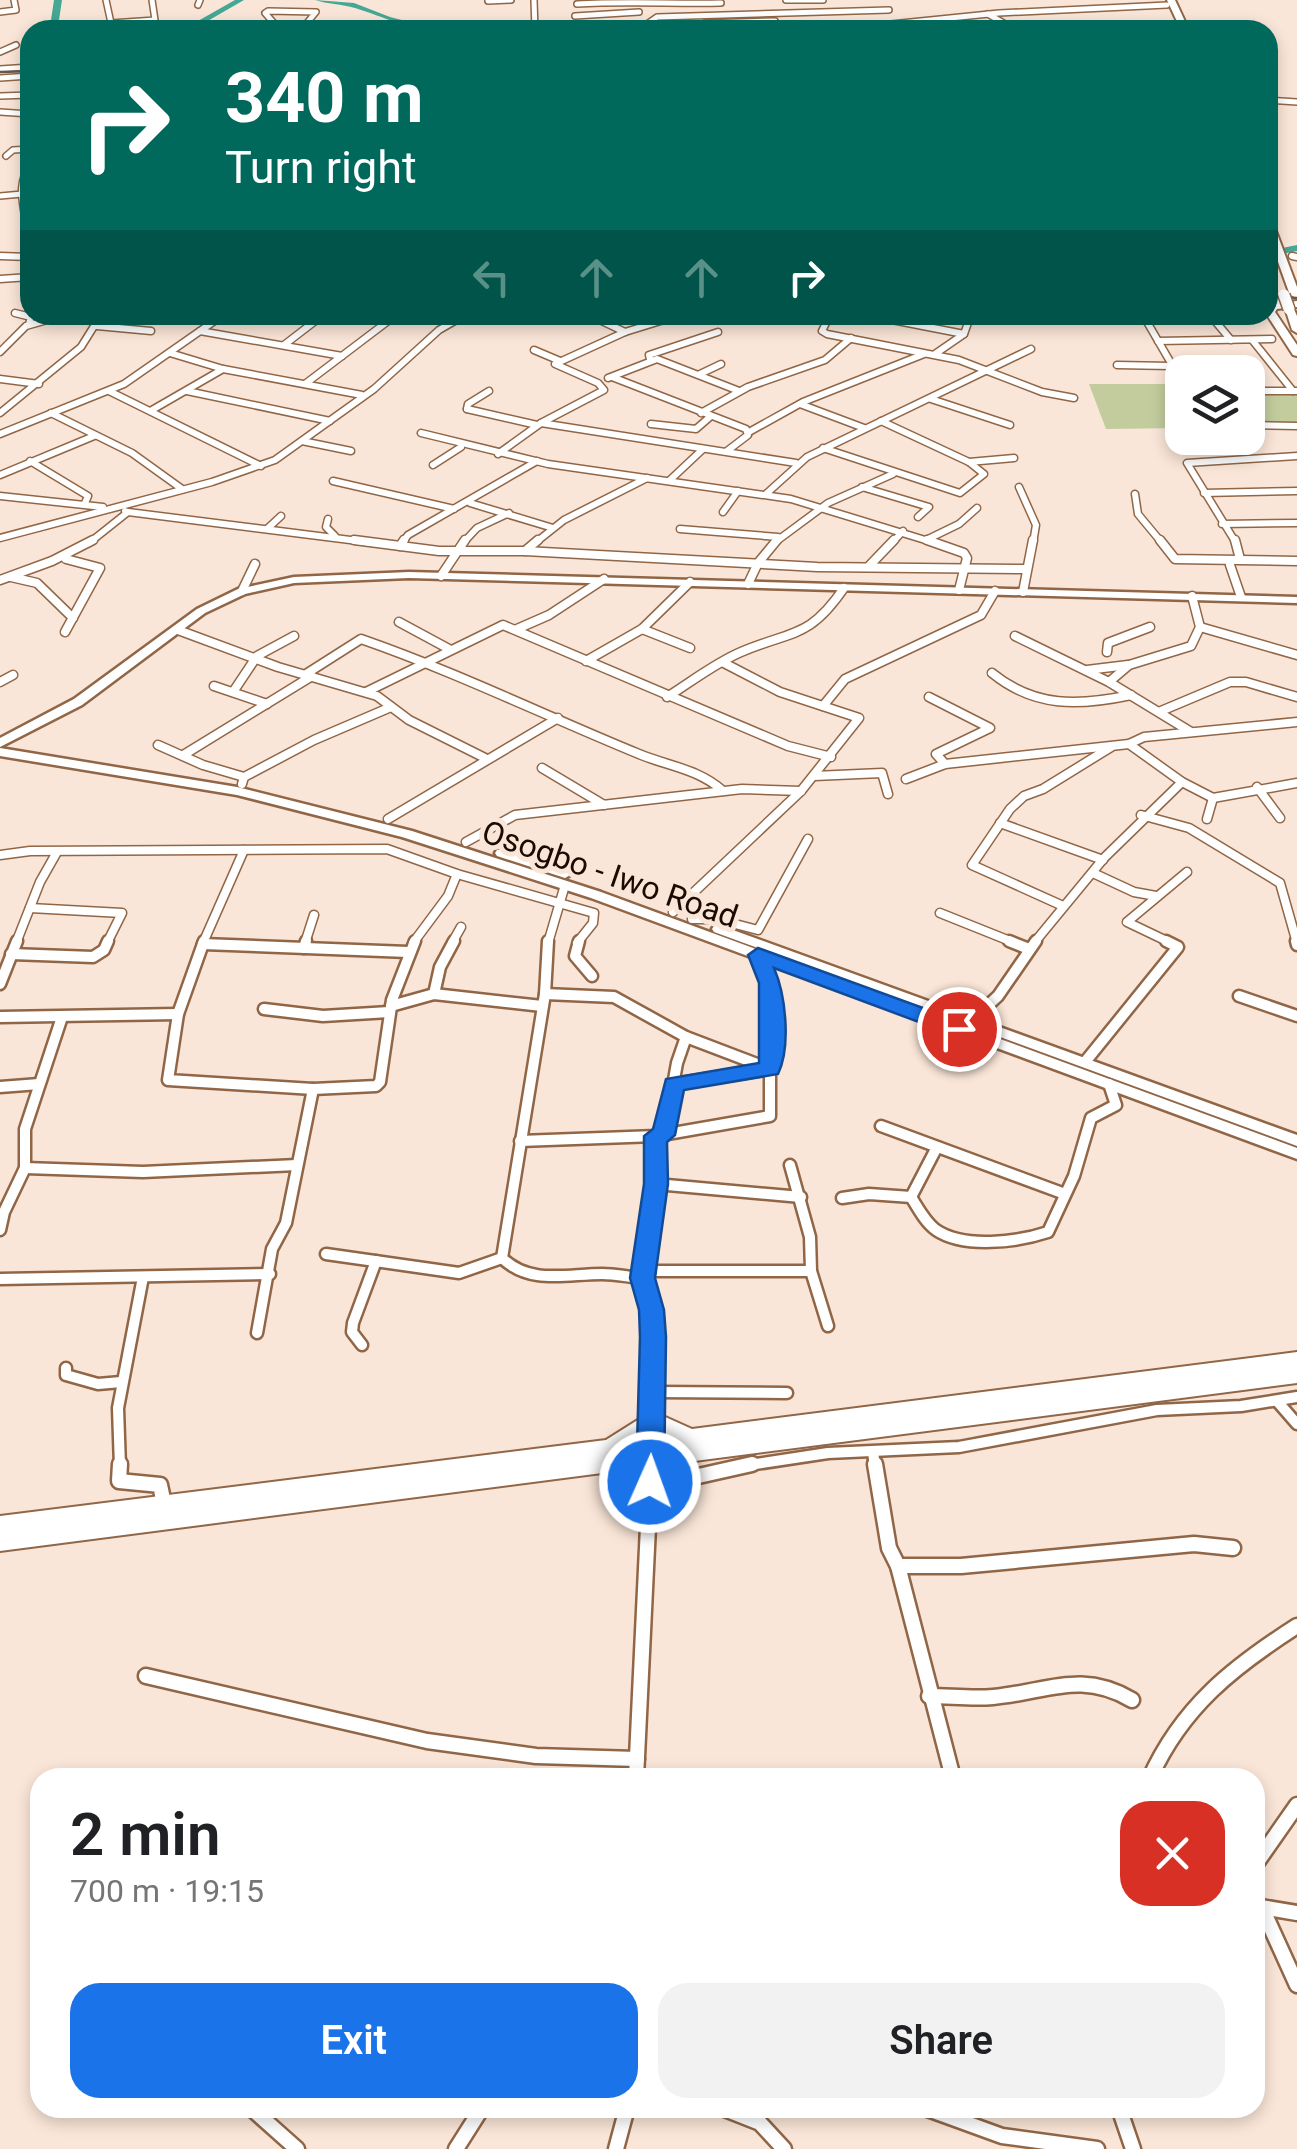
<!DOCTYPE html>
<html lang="en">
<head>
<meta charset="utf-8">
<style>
  :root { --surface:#fff; --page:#f2f2f2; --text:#202124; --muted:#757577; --accent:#1a73e8 }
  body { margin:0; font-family:Roboto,sans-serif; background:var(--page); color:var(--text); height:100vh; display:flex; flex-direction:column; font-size:38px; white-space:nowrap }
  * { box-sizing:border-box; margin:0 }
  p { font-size:32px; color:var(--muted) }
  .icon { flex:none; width:55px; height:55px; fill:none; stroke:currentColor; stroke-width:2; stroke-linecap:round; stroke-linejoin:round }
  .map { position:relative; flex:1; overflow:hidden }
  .sheet { position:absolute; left:30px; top:1768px; width:1235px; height:350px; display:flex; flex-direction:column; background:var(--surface); border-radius:30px; box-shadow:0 5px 15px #0003 }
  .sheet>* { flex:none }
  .top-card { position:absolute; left:20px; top:20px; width:1258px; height:305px; border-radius:30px; box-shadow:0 5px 15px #0003; background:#00695c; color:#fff; overflow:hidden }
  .fabs { position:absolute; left:1165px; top:355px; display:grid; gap:20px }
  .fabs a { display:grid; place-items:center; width:100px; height:100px; border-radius:20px; background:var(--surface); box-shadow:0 5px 15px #0003; font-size:50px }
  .pin { position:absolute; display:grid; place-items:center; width:85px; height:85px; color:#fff; margin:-42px; border:5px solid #fff; border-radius:50%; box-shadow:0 2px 10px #0007 }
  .me { position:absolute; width:110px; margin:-55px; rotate:2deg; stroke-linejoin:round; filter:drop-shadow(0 0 8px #0008) }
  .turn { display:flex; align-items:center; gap:35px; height:210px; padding:0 40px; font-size:45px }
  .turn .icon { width:130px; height:130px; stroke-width:2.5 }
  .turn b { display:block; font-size:70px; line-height:85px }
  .lanes { display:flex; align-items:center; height:95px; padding:0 40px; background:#0003; justify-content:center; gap:50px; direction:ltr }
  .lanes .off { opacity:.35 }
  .round { display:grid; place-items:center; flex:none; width:105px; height:105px; border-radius:30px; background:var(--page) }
  .headline { display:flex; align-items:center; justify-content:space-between; height:170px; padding:0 40px }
  h1 { font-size:60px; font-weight:600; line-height:75px }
  .button { display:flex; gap:20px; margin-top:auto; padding:20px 40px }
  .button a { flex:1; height:115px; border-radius:30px; background:var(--accent); color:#fff; font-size:40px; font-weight:600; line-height:115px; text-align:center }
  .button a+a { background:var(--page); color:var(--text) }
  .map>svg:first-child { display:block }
</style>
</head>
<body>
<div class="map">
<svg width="1297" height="2149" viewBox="0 0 1297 2149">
  <rect width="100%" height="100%" fill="#fae6d8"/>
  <g fill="#c2cc9d">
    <polygon points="1089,384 1181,384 1182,428 1106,429"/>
    <polygon points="1248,393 1297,393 1297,427 1248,428"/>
  </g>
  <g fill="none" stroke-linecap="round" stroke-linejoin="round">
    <g fill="#45a794" fill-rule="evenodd">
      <polygon points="54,0 62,0 59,20 69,30 61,30 51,20"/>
      <polygon points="235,0 244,0 192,30 182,30"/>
      <path d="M315 0 354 3 390 17 441 30C409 30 384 17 355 8 342 4 327 4 315 0Z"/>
      <polygon points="1297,245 1297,251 1268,257 1268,251"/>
    </g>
    <defs>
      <g id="minor-far4">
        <polyline points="106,0 111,23 155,20 152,0"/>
        <polyline points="534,0 535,30"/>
        <polyline points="786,0 823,0"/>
        <polyline points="488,1 511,0"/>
        <path d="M577 4C626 1 672 4 721 3"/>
        <polyline points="198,5 200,0"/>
        <polyline points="0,12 16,10 14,0"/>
        <polyline points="988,14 1012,28 1001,30"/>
        <polyline points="575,16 639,12"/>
        <polyline points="705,23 775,21"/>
        <polyline points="647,24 657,17 889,10"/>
        <polyline points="265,30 273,22 265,13 268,11 316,12 301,30"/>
        <polyline points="584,30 653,24"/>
        <polyline points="832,30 999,13 1167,5"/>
        <polyline points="0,52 16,45"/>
        <polyline points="0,69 30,67"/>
        <polyline points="0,78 30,76"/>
        <polyline points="0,96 30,95"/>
        <polyline points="1268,100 1297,102"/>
        <polyline points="0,112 30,114"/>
        <polyline points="6,156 13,150 30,149"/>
        <path d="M30 166C17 182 22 200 25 219L30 221"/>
        <polyline points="0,196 22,194"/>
      </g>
      <g id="minor-far3">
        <polyline points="0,256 30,257"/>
        <polyline points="1292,256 1297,257"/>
        <polyline points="0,279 30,277"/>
        <polyline points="1268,294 1283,303"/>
        <polyline points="15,313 31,317 29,324"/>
        <polyline points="268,315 313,322"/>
        <polyline points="589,315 625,332"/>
        <polyline points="830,315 822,331 827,334 959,360 1042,392 1074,398"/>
        <polyline points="1143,315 1182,382"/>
        <polyline points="1210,315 1231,340"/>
        <polyline points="887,319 964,334"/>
        <polyline points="97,326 151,331"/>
        <polyline points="200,331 342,356"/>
        <polyline points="1158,341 1272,339"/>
        <polyline points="1253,341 1293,391"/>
        <polyline points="284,345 323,315"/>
        <polyline points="534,350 560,361"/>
        <polyline points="0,352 26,326 47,320"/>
        <polyline points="170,353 223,369 362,395"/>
        <polyline points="935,354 964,334 969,320"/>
        <polyline points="650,359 649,355 718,332"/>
        <polyline points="1117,365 1170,366"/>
        <polyline points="700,374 721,364"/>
        <polyline points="612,377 746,429 748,435 727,451"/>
        <polyline points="608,378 657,359 739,391"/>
        <polyline points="0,379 39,384"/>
        <polyline points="305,384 396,315"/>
        <polyline points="109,391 261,466"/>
        <polyline points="187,391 330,421"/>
        <polyline points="1248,391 1296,391"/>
        <polyline points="931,399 1010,425"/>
        <polyline points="800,404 864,428"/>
        <polyline points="467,409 537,425"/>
        <polyline points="467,409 468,404 489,391"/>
        <polyline points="152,410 223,369"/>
        <polyline points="0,413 81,347 101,315"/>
        <polyline points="51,413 132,453 182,489"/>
        <polyline points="701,413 748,387 825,360 851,338"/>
        <polyline points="541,423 796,463"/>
        <polyline points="651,424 696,429 711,416"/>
        <polyline points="1248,425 1297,426"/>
        <polyline points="749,432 803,402 924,354"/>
        <polyline points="421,433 548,464 791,499 935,543"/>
        <polyline points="0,434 124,384 223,315"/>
        <polyline points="302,441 351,451"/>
        <polyline points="823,448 960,493 984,474 969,462 881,421"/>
        <polyline points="498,454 541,423 604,390 598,383 555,364 625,332 680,315"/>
        <polyline points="30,461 88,496 85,503"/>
        <polyline points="969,462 1014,458"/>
        <polyline points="433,465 461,447"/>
        <polyline points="0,475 94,436"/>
        <polyline points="670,480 703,449"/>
        <polyline points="333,481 454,509"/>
        <polyline points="862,487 929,507 918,517"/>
        <polyline points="1019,487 1036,525 1033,543"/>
        <polyline points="1204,493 1297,491"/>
        <polyline points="766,494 807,457 1031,349"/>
        <polyline points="1135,494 1138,514 1162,543"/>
        <polyline points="0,496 103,507"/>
        <polyline points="470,503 553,528"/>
        <polyline points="128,512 374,543"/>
        <polyline points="723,512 738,491"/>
        <polyline points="328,519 326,527 335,536"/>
        <polyline points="1222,524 1297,523"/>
        <polyline points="267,529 281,516"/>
        <polyline points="680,529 778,537"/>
        <polyline points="0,538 212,482 275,460 374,389 439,330 465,315"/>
        <polyline points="926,540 959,524 977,508"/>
        <polyline points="89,543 128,512 125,511"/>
        <polyline points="402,543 408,535 537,461"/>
        <polyline points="463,543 477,528 509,513"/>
        <polyline points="535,543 564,520 647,478"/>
        <polyline points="774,543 828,503 893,474"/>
        <polyline points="892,543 903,531"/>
        <polyline points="1236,543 1187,463 1297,456"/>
      </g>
      <g id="minor-far2">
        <polyline points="354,540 439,551 525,551 817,567 1025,569"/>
        <polyline points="927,540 964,553 967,558 959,590"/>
        <polyline points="1160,540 1175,559 1297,561"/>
        <polyline points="1235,540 1240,559"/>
        <polyline points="400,546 404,540"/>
        <polyline points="525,551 538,540"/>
        <polyline points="870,565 894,540"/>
        <polyline points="1230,565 1241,597"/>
        <polyline points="441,576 465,540"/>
        <polyline points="11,577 37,583 73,618"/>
        <polyline points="0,580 52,561 93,540"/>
        <polyline points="748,584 758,563 777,540"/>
        <polyline points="242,591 255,564"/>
        <polyline points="1023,592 1033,540"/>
        <polyline points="399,622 449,649"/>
        <polyline points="1200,627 1297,655"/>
        <polyline points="517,629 549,615 604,579"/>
        <polyline points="642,629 690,648"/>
        <polyline points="178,630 278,667 377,696 409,720 485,758"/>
        <polyline points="65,632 100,568 66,559"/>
        <polyline points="1015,636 1109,682 1191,732"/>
        <polyline points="1107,652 1108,643 1150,627"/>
        <polyline points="586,661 642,629 690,582"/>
        <polyline points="1087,670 1128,665"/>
        <path d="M992 673C1035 708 1079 706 1131 695"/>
        <path d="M306 674 361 639C456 672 546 716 639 754 668 766 699 769 723 791"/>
        <polyline points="0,682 13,675"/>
        <polyline points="1109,682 1129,665 1191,646 1200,627 1192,596"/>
        <polyline points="214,686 267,704"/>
        <polyline points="233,692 257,656 294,636"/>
        <polyline points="366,692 503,625 788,746 831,757"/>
        <path d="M667 697C691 682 715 663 741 652 793 630 809 639 844 588"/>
        <polyline points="929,697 990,728 936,754 945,764"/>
        <polyline points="823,706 845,679 981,615 995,591"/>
        <polyline points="1161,711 1230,682 1246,682 1297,697"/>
        <polyline points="1129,744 1182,782 1213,798 1297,783"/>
        <polyline points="158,745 203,765 244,777"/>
        <polyline points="185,754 312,676"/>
        <polyline points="542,768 604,805"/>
        <polyline points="814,776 882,773 888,794"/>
        <polyline points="906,779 945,764 1129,744 1144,737 1297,722"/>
        <polyline points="242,784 244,777 314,740 391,707"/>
        <polyline points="1257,787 1280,818"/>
        <polyline points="1141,815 1189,828 1280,883 1297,943"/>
        <polyline points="388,819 558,718"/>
        <polyline points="1207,819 1213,798"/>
        <polyline points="1000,823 1103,860"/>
        <polyline points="466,842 515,815 742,789 801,791"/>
        <polyline points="0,855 30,851 387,849 457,874 594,913 593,923 577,943"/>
        <polyline points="1093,873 1134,892 1156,896"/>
        <polyline points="1063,906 972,865 1010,809 1024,796 1043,789 1111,747"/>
        <polyline points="30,908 122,913 107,943"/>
        <polyline points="673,912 801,791 859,718 780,692 724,663"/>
        <polyline points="940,913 1015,943"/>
        <polyline points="692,919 716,919 758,930 808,839"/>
        <polyline points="16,943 40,882 57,852"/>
        <polyline points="203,943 244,850"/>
        <polyline points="305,943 314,915"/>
        <polyline points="413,943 448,896 457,874"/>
        <polyline points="452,943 461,927"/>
        <polyline points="548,943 565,885"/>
        <polyline points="1034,943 1104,858 1182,782"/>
        <polyline points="1171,943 1127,922 1187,872"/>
      </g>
      <g id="minor-far1">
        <polyline points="204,941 178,1014 168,1080 313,1089 376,1086 380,1082 392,1000 415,941"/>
        <path d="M548 941 545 994 502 1258C530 1285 566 1274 602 1274 615 1274 629 1277 642 1278"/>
        <polyline points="579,941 575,956 592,976"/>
        <polyline points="1009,941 1029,949"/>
        <polyline points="1296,941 1297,945"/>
        <polyline points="203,944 408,952"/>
        <polyline points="304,948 306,941"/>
        <polyline points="11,954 93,957 104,950 108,941"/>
        <polyline points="0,984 17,941"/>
        <polyline points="434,994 440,967 454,941"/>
        <polyline points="545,994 614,997 686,1037 770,1069"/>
        <polyline points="1239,996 1297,1016"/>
        <polyline points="391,1006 434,994 542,1006"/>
        <polyline points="264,1009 323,1016 389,1012"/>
        <polyline points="0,1017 178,1014"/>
        <polyline points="971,1021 998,996 1036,941"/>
        <polyline points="1085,1062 1178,947 1166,941"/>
        <polyline points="674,1084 769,1069"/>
        <polyline points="0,1087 39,1084"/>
        <polyline points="881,1126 1065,1194"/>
        <polyline points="664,1135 677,1063 686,1037"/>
        <polyline points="520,1141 656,1136 770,1116 770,983 758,955"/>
        <polyline points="790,1165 810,1237 811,1271 828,1326"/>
        <polyline points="25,1168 143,1172 297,1165"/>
        <polyline points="656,1184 801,1197"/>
        <path d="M911 1197C918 1208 925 1222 936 1230 964 1249 1018 1242 1048 1232L1074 1176 1091 1118 1116 1105 1109 1084"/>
        <polyline points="911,1197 937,1147"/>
        <polyline points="842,1198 869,1194 911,1197"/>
        <polyline points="0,1230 4,1212 25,1168 25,1129 62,1017"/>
        <polyline points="326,1254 459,1273 502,1258"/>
        <polyline points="645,1271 811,1271"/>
        <polyline points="0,1279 270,1274"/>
        <polyline points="257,1333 272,1249 286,1223 313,1089"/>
        <polyline points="362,1345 352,1332 353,1323 376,1261"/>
        <polyline points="66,1368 66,1375 98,1384 121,1382"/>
        <polyline points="655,1392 787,1393"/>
        <polyline points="1277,1401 1297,1424"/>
        <polyline points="873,1452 875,1467"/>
        <polyline points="120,1467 118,1408 143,1277"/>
        <polyline points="651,1467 655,1392 652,1310 642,1278 656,1184 656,1136"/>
        <polyline points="736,1467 828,1453 959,1447 1157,1410 1241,1406 1297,1397"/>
      </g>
      <g id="minor">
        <polyline points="120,1464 119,1481 160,1485 164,1504"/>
        <polyline points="875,1464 889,1548 898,1566 953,1778"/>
        <polyline points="649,1504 694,1477 752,1464"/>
        <polyline points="898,1566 961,1566 1194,1544 1233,1548"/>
        <polyline points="146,1676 427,1741 536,1756 637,1759"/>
        <path d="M929 1696C950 1696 972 1699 993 1697 1047 1692 1081 1670 1132 1700"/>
        <polyline points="636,1778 651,1464"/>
        <path d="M1150 1778C1182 1707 1233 1667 1297 1626"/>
        <polyline points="1255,1865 1297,1805"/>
        <polyline points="1255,1906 1297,1913"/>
        <polyline points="1262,1908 1297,1985"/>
        <polyline points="251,2108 297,2149"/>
        <polyline points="722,2108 760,2123 784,2149"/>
        <polyline points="925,2108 1002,2136 1097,2149"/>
        <polyline points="1119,2108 1133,2149"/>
        <polyline points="456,2149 482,2108"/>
        <polyline points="616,2149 627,2108"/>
      </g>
      <g id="primary">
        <polygon points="409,572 1297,597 1297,603 409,578 294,583 245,594 205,613 82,705 0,747 0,738 74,699 197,609 238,589 294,577"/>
        <polygon points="0,748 237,787 412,831 601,892 1297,1148 1297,1159 591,898 402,837 237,795 0,756"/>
        <polygon points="502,849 570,871 572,874 565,878 497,856 495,853 497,850"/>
        <polygon points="719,925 1297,1135 1297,1146 714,932 712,929 714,926"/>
      </g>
      <g id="trunk">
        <polygon points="1167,0 1175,0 1189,30 1181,30"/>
        <polygon points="1268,220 1273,223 1297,287 1297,298 1290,295 1268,234"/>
        <polygon points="1297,301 1297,307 1293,307 1297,316 1297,333 1292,330 1285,308 1277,309 1275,312 1297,345 1297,356 1293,355 1267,315 1269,304"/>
        <path d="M1297 1352V1383L0 1551V1516L606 1440 652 1411 692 1429ZM653 1429 661 1433 645 1435Z"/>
      </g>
    </defs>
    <use href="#minor-far4" stroke="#916646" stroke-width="8"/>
    <use href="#minor-far3" stroke="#916646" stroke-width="9"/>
    <use href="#minor-far2" stroke="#916646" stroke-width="11"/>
    <use href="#minor-far1" stroke="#916646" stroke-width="15"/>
    <use href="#minor" stroke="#916646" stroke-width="19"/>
    <use href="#primary" stroke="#916646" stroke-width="5"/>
    <use href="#trunk" stroke="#916646" stroke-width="4"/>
    <use href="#minor-far4" stroke="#fff" stroke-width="5"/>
    <use href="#minor-far3" stroke="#fff" stroke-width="6"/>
    <use href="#minor-far2" stroke="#fff" stroke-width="8"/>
    <use href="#minor-far1" stroke="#fff" stroke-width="10"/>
    <use href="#minor" stroke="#fff" stroke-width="14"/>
    <use href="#primary" fill="#fff" fill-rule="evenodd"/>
    <use href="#trunk" fill="#fff" fill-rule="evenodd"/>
    <g stroke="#68574c" stroke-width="2.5">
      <polyline points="0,72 30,71"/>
      <polyline points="1268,297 1297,298"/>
    </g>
    <defs>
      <polyline id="trunk-bridge" points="1284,295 1289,309"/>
    </defs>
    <use href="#trunk-bridge" stroke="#916646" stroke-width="14" stroke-linecap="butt"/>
    <use href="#trunk-bridge" stroke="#fff" stroke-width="11"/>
  </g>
  <path fill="#1a73e8" stroke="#114b97" stroke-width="2.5" d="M758 948 967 1024 970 1029 959 1036 951 1034 774 968C786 996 791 1047 778 1074L684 1090 675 1135 667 1142 668 1184 655 1278 664 1310 666 1337 664 1482 660 1490 650 1493 640 1490 636 1482 640 1337 639 1310 630 1278 644 1184V1136L653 1129 666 1079 759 1063V983L748 955Z"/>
  <g text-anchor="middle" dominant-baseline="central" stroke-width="10" stroke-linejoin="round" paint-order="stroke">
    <g font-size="32" fill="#1a0a01" stroke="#fae6d8">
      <text transform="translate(610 874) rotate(19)">Osogbo - Iwo Road</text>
    </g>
  </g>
</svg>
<div class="fabs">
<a><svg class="icon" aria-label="layers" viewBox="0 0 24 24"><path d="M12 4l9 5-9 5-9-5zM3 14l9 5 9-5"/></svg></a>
</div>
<div class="pin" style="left:959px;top:1029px;background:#d93025"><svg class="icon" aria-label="arrive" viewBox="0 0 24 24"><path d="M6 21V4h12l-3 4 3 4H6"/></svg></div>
<svg class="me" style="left:650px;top:1482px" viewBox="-20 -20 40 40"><circle r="17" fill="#1a73e8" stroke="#fff" stroke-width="3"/><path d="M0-11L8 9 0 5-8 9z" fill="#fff"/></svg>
<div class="top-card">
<div class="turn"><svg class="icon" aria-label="right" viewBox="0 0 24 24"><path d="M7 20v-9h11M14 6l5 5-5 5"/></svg><div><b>340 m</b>Turn right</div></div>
<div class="lanes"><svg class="icon off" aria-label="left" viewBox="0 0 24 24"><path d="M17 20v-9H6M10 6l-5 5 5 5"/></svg><svg class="icon off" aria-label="ahead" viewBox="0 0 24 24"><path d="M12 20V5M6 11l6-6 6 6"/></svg><svg class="icon off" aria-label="ahead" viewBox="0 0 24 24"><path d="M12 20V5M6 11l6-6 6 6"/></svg><svg class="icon" aria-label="right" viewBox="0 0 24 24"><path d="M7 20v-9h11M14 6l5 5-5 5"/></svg></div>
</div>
<section class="sheet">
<div class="headline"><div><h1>2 min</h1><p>700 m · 19:15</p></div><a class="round" style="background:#d93025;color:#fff"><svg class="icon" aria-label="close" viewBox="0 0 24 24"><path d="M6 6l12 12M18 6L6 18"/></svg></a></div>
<div class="button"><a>Exit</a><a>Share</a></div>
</section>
</div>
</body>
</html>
